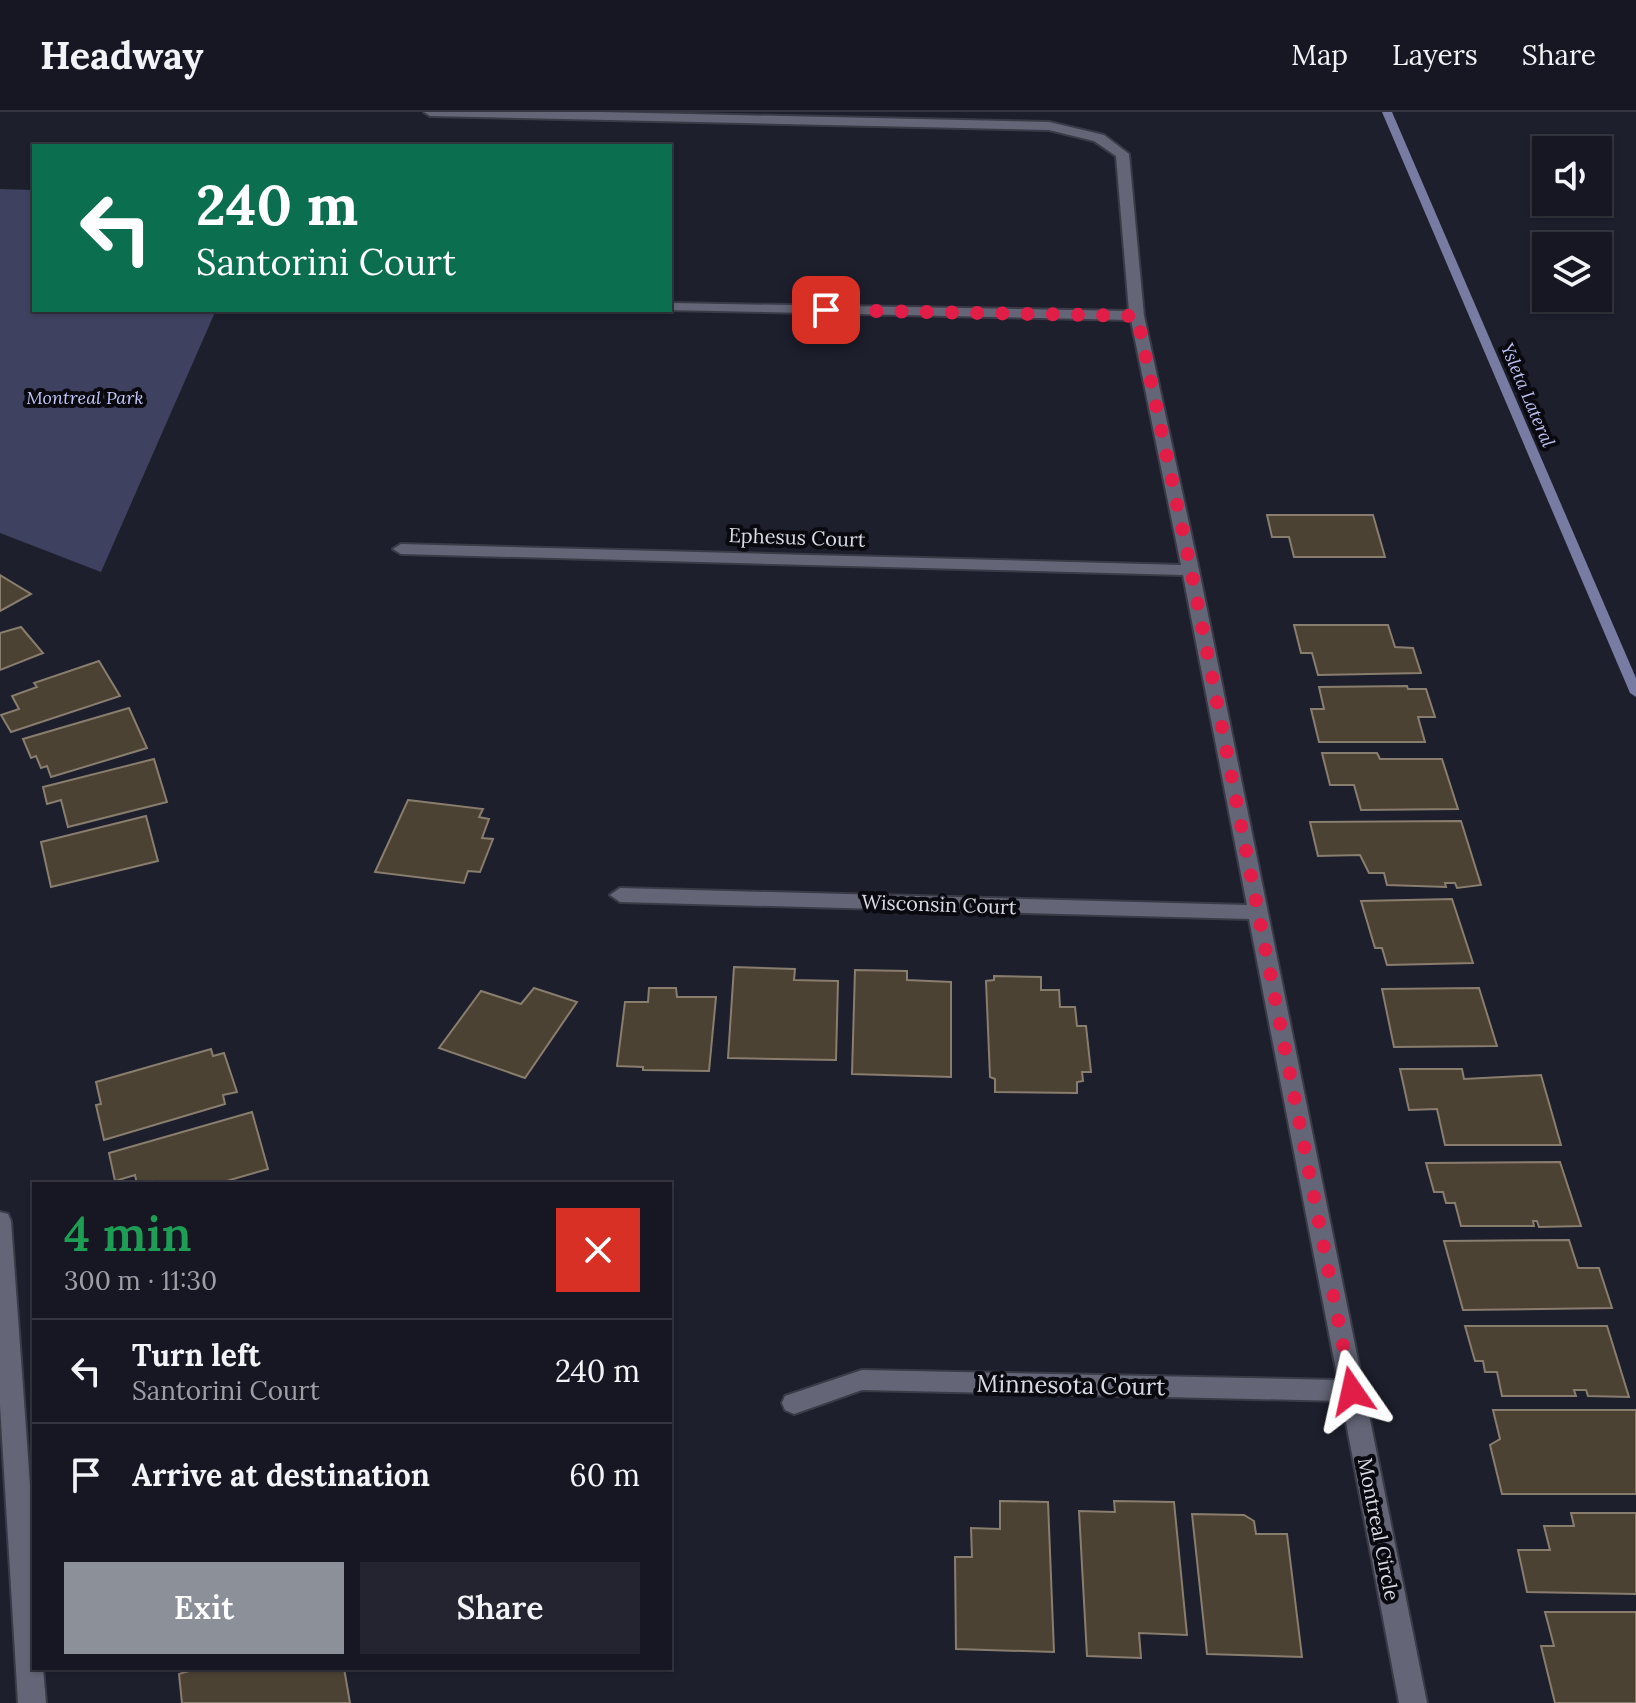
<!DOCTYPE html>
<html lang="en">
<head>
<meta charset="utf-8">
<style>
  :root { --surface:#161722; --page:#23242f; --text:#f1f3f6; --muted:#9e9fa5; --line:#353640; --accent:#8c9099 }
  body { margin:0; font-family:Lora,serif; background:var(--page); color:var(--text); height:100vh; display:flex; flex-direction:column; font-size:30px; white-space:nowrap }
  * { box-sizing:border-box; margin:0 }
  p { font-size:26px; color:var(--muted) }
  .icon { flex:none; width:44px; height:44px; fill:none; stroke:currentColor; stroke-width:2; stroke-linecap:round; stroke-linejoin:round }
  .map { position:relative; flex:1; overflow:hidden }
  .side { position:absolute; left:32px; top:1070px; width:640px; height:488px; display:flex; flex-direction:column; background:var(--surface); border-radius:0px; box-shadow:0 2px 6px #0004,0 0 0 2px var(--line) }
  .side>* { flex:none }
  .hud { position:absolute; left:32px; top:32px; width:640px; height:168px; border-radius:0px; box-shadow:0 2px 6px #0004,0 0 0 2px var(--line); background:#0b6e4f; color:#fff; overflow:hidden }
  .controls { position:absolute; left:1532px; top:24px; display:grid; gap:16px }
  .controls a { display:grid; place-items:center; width:80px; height:80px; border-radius:0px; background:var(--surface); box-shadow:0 2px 6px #0004,0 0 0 2px var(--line); font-size:40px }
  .pin { position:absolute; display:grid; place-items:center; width:68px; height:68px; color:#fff; margin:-34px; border-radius:16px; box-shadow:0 4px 12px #0006 }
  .me { position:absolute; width:88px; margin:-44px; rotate:349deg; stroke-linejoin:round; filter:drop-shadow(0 0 6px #0008) }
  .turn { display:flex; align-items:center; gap:28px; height:168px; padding:0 32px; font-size:36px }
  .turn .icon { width:104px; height:104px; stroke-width:2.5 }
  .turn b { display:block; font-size:56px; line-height:68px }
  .round { display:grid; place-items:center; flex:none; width:84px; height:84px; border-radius:0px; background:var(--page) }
  .summary { display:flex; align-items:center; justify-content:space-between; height:136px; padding:0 32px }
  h1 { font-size:48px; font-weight:600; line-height:60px; color:#1e9e55 }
  .action { display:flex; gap:16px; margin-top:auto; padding:16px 32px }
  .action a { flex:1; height:92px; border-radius:0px; background:var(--accent); color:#fff; font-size:32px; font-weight:600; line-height:92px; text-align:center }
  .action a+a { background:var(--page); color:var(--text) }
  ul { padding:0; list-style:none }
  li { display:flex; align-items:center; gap:24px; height:104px; padding:0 32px; border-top:2px solid var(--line) }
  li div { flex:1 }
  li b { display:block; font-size:30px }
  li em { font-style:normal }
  header { display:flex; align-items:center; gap:48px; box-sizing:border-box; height:112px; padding:0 40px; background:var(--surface); border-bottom:2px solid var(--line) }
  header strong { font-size:38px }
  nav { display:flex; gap:44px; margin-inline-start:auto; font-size:28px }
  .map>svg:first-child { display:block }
</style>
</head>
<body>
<header>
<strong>Headway</strong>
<nav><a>Map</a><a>Layers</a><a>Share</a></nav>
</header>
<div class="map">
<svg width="1636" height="1591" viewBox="0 0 1636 1591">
  <rect width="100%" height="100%" fill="#1d1f2d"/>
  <polygon fill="#3f4160" points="0,77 34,78 34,198 216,198 101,460 0,421"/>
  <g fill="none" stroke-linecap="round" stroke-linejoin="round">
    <polygon fill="#787ba2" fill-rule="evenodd" points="1382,0 1392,0 1636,566 1636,585 1630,581"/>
  </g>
  <g fill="#4c4234" stroke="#897d6e" stroke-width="2">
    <polygon points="1267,403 1373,403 1385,445 1294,445 1289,425 1272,425"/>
    <polygon points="0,463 31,482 0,499"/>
    <polygon points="1294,513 1388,513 1395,535 1413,536 1421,561 1318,563 1312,541 1301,541"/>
    <polygon points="21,515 43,541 0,558 0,521"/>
    <polygon points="99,549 120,584 11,620 1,603 19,597 12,584 37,575 34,571"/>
    <polygon points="1407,574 1408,577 1426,577 1435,605 1418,605 1425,630 1319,630 1311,597 1324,597 1319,575"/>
    <polygon points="129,596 147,636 51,665 47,654 41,656 36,644 31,646 23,627"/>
    <polygon points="1322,641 1377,641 1380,647 1442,647 1458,697 1361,698 1354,673 1330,673"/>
    <polygon points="154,647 167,690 68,715 61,688 47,692 43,675"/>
    <polygon points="408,688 483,697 479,705 489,707 482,726 493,727 480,760 468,759 464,771 375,760"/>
    <polygon points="146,704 158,749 51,775 41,730"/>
    <polygon points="1461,709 1481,773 1457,776 1455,771 1445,771 1446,775 1387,773 1384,761 1369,761 1360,743 1318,744 1310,710"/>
    <polygon points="1452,787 1473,851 1387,853 1382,836 1375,836 1361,789"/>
    <polygon points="734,855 795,857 794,868 838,869 836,948 728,946"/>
    <polygon points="855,858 907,859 907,868 951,870 951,965 852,962"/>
    <polygon points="994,864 1041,865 1041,878 1059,878 1060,895 1075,895 1077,914 1086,914 1091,960 1082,960 1083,969 1077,970 1077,981 995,980 995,967 990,965 986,869 994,868"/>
    <polygon points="534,876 577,890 525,966 439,936 481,879 521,892"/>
    <polygon points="649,876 676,876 677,885 716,885 709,959 643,958 643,955 617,954 625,890 648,890"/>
    <polygon points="1479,876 1497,934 1394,935 1382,877"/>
    <polygon points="211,937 213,944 224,941 237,980 223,983 225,992 104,1028 96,993 101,992 96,970"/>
    <polygon points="1400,957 1462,957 1464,967 1541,963 1561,1033 1445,1033 1437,997 1409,998"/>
    <polygon points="252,1000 268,1057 216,1072 152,1072 152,1069 137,1072 135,1063 115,1069 109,1041"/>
    <polygon points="1560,1050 1581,1114 1539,1115 1537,1109 1533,1109 1534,1114 1461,1114 1455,1091 1446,1091 1443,1080 1434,1080 1426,1051"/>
    <polygon points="1569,1128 1578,1156 1599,1156 1612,1196 1463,1198 1444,1129"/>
    <polygon points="1465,1214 1607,1214 1629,1285 1588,1284 1586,1278 1574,1278 1576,1284 1502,1284 1497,1260 1485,1260 1483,1249 1475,1249"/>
    <polygon points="1493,1298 1636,1298 1636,1382 1502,1382 1490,1333 1500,1327"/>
    <polygon points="1000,1389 1048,1390 1054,1540 956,1537 955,1445 972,1445 971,1416 1000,1417"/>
    <polygon points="1114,1389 1174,1390 1187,1523 1139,1521 1141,1546 1087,1544 1079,1399 1115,1400"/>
    <polygon points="1571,1401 1636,1401 1636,1482 1527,1480 1518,1438 1550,1438 1544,1414 1574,1414"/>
    <polygon points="1192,1402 1244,1403 1254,1409 1256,1422 1287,1422 1302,1545 1207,1542"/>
    <polygon points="1545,1500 1636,1500 1636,1591 1555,1591 1541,1534 1554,1534"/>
    <polygon points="199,1556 344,1556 350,1591 182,1591 179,1562"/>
  </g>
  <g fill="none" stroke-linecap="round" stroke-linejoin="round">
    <defs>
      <g id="minor">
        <polygon points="424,0 601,0 1049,10 1104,23 1129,42 1144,204 1199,458 1427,1591 1399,1591 1342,1289 862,1278 794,1302 785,1298 782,1291 785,1284 862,1258 1338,1268 1249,807 620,790 610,783 620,776 1247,793 1183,463 401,442 393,437 401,432 1181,453 1131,208 665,198 670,198 670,191 1129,199 1116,44 1094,29 1049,18 430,4"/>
        <polygon points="0,1100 8,1102 11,1109 34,1428 34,1556 43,1556 46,1591 18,1591 0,1293"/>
      </g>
    </defs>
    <use href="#minor" stroke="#3a3b47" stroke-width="4"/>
    <use href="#minor" fill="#646677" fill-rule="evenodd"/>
  </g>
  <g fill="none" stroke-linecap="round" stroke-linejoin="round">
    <polyline stroke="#e11d48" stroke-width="14" stroke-dasharray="0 25.2" points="826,198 1137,204 1191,458 1352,1279"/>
  </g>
  <g text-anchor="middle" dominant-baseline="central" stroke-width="8" stroke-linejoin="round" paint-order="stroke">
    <g font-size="18" font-style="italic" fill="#bec2f3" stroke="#09090f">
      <text transform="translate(1528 283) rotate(67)">Ysleta Lateral</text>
    </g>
    <g font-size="18" font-style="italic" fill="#c3c8f9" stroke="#09090f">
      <text x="85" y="285">Montreal Park</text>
    </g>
    <g font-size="20" fill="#d9dbe5" stroke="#09090f">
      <text transform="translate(797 425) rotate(2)">Ephesus Court</text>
      <text transform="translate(939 792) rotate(2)">Wisconsin Court</text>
      <text transform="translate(1379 1417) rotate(79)">Montreal Circle</text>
    </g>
    <g font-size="24" fill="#d9dbe5" stroke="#09090f">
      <text transform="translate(1071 1273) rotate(1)">Minnesota Court</text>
    </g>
  </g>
</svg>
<div class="controls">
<a><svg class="icon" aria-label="sound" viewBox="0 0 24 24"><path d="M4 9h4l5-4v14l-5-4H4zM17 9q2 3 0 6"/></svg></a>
<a><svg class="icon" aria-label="layers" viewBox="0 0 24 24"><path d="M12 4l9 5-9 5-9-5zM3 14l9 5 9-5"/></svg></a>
</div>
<div class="pin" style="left:826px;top:198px;background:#d93025"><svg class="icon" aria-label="arrive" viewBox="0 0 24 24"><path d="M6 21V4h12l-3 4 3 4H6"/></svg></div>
<svg class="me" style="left:1352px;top:1279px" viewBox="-20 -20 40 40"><path d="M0-17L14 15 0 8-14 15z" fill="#e11d48" stroke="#fff" stroke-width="4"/></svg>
<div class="hud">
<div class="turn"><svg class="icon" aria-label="left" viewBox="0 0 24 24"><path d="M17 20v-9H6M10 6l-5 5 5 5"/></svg><div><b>240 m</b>Santorini Court</div></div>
</div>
<section class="side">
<div class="summary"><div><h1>4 min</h1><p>300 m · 11:30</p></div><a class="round" style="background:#d93025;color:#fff"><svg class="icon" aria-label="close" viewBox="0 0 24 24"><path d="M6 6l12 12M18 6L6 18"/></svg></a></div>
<ul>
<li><svg class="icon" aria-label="left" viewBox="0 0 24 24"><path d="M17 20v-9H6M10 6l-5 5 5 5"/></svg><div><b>Turn left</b><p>Santorini Court</p></div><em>240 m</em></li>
<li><svg class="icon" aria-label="arrive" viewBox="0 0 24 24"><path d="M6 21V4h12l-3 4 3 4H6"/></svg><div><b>Arrive at destination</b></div><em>60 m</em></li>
</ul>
<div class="action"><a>Exit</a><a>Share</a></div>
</section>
</div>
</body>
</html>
